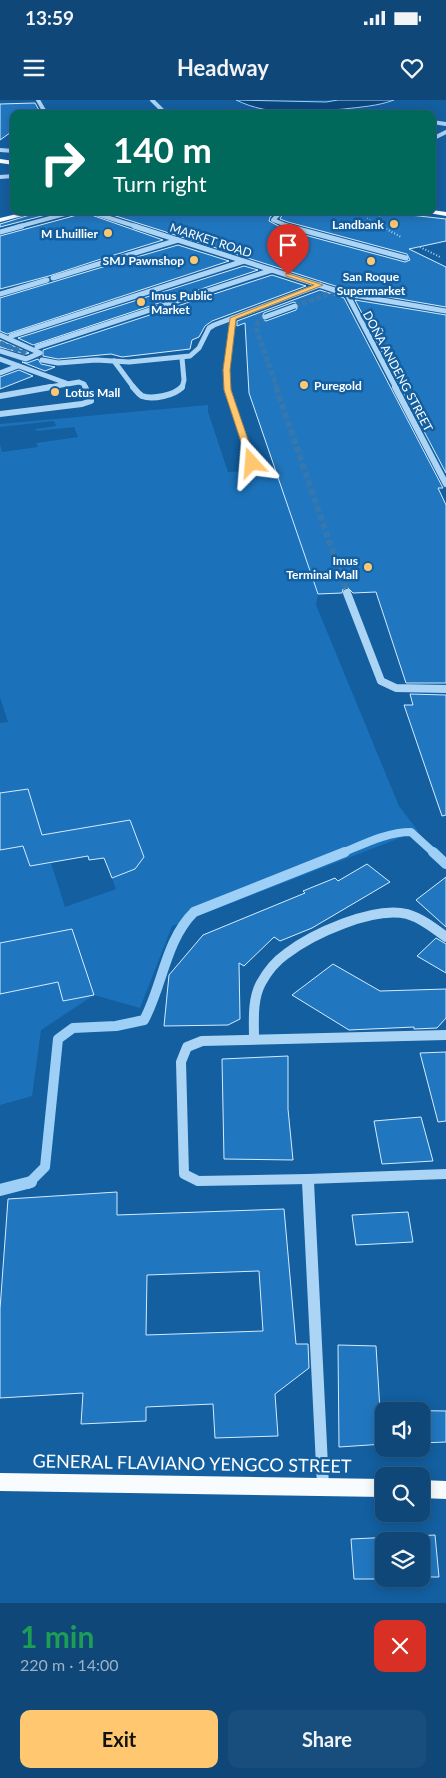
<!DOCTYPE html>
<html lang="en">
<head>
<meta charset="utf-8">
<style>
  :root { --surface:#0e4778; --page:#174e7d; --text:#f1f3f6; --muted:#9bb2c6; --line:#2e5f8a; --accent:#ffc76f }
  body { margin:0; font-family:Lato,sans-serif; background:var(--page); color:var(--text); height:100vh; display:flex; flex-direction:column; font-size:19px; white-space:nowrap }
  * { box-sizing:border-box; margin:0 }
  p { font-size:16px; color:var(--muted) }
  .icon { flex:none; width:28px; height:28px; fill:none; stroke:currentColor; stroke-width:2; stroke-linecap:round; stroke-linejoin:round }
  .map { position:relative; height:1503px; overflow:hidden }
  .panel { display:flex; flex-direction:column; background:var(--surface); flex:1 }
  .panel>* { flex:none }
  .hud { position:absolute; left:10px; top:10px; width:426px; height:105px; border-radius:10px; box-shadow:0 2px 12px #0003,0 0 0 1px var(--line); background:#00695c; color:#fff; overflow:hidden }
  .fabs { position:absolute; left:375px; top:1302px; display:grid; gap:10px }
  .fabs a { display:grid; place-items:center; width:55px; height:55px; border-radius:10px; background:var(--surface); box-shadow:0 2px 12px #0003,0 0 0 1px var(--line); font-size:25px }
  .pin { position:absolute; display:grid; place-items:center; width:42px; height:42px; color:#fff; margin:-51px -21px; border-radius:50% 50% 50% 0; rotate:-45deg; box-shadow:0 0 5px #0007 }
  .pin .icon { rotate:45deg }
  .me { position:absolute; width:55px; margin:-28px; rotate:341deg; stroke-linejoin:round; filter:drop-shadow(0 0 4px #0008) }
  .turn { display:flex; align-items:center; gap:18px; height:105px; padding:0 20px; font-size:22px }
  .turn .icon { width:65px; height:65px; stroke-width:2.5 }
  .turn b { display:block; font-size:35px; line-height:42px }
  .round { display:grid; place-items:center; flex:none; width:52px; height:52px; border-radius:10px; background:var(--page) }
  .headline { display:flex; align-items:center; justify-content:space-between; height:85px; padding:0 20px }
  h1 { font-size:30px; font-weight:700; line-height:38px; color:#1e9e55 }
  .action { display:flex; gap:10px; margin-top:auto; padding:10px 20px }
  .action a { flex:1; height:58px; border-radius:10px; background:var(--accent); color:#111; font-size:20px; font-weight:700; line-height:58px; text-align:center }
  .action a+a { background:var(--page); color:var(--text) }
  .status { display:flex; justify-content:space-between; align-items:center; height:35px; padding:0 25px; background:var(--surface); direction:ltr }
  .status svg { height:14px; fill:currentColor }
  header { display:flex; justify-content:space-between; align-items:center; height:65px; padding:0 20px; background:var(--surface); font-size:22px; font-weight:700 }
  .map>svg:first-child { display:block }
</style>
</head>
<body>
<div class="status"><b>13:59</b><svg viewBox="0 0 49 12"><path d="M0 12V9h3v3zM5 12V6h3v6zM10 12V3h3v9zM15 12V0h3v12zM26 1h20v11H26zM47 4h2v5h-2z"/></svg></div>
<header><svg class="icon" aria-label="menu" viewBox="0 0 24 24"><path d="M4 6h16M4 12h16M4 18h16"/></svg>Headway<svg class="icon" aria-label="heart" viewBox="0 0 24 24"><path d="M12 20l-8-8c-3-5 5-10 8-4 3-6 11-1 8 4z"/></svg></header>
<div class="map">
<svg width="446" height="1503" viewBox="0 0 446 1503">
  <rect width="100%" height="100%" fill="#135fa0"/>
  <polygon fill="#1b72ba" points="208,305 208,312 228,372 275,369 318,494 316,505 399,706 418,731 172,826 140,908 94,895 41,930 32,996 0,1005 0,894 58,882 64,901 94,895 72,829 0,843 0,750 45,742 27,757 29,766 51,763 65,807 116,789 112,778 135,769 144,757 130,720 42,735 28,689 0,693 0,623 8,622 0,597 0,344 2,352 38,347 36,343 78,337 74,327 36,331 35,329 56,326 54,321 0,327 0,324"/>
  <path fill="#0c477d" stroke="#9ed0f7" d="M236 0 326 2 338 0H394C378 6 361 7 344 9 307 12 271 17 236 0Z"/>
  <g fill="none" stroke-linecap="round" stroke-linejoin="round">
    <path stroke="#9ed0f7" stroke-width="8" d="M342 753C364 744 387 732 411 732L434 753"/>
    <g stroke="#9ed0f7" stroke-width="10">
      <polyline points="433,752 446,764"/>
      <path d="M28 1084 45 1067 58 939 73 928 116 926 144 920C163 885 165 841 194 812L345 752"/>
    </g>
    <polyline stroke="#9ed0f7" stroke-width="12" points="0,1090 31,1082"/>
  </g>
  <g fill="#2177bf" stroke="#d5ebfe" fill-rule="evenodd">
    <polygon points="35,3 39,10 34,14 14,14 14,30 0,40 0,4"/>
    <polygon points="43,111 61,111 0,127 0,124"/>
    <polygon points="80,111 163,140 111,156 108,159 104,158 49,176 0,189 0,136 77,115"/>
    <path d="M100 111H374L446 119V141L409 149 446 167V207L348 190ZM278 111 282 115 280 119 288 122 407 154 410 160 405 162 286 130 269 121 270 117Z"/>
    <polygon points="178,145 229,161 7,234 0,231 0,198 106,166 109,163 113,164"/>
    <polygon points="244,166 258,170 33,245 18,238"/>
    <polygon points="272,175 306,186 212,221 205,226 199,237 192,240 190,249 122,257 111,254 58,259 43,256 43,250"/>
    <path d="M320 190 344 198 443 388H438L446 405V583H406L376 492 353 493 347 487 343 489 342 493 318 494 249 293 245 223 237 226V221ZM294 202 299 205 296 210 266 221 261 219 264 213Z"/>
    <polygon points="355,200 446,215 446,373 399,284"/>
    <polygon points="0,240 29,253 26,254 0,247"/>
    <polygon points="38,259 41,264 55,267 45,271 22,262 27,263"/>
    <polygon points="19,270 33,276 0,289 0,277"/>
    <polygon points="410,594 446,595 446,715 442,716 404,605 413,605"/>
    <polygon points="28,689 42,735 130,720 144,757 135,769 112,778 104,758 89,760 88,756 30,766 23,746 0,750 0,693"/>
    <polygon points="367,764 390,782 312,828 280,841 274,837 244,866 239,863 240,919 228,925 164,926 169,875 203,835 305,793 303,791 335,778 338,781"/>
    <polygon points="446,777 446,827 416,800"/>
    <polygon points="72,829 94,895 63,901 58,882 0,894 0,843"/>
    <polygon points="436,838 446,844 446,873 417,856"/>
    <polygon points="333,864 380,891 446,889 446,918 437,928 414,929 414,927 349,930 292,895"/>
    <polygon points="446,952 446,1021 438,1022 420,953"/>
    <polygon points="288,956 288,1009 293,1060 224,1059 222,959"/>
    <polygon points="421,1017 433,1061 382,1064 374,1021"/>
    <path d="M117 1092V1115L284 1109 296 1244H308L309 1268 275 1294 278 1336 215 1338 213 1304 146 1307V1321L81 1324 83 1293 0 1298V1209L8 1099ZM259 1171 263 1231 146 1235 147 1175Z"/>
    <polygon points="408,1112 413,1142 356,1145 352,1115"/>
    <polygon points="338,1245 376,1246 380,1310 446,1311 446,1342 421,1343 421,1311 384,1311 384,1344 339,1347"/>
    <polygon points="435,1435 439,1477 421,1477 421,1441 384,1441 384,1479 392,1479 354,1479 351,1439"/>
  </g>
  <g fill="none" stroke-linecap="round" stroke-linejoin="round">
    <polyline stroke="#3677ae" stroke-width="4" stroke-dasharray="4 2" stroke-linecap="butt" points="278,115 283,111"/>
    <g stroke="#3677ae" stroke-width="5" stroke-dasharray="5 2.5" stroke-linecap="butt">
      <polyline points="295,206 338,191"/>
      <polyline points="265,217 258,222 256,228 277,288"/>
      <polyline points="0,243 27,254"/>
    </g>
    <polyline stroke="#3677ae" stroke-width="6" stroke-dasharray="6 3" stroke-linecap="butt" points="276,287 347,493"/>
    <g stroke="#acd4f4" stroke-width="1" stroke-dasharray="1 2" stroke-linecap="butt">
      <polyline points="379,116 390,114"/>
      <polyline points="367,118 384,127"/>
    </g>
    <g stroke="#acd4f4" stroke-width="2" stroke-dasharray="1 2" stroke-linecap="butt">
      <polyline points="381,126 401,137"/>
      <polyline points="420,147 440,157"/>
    </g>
    <g stroke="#acd4f4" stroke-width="4">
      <polyline points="38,0 46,14"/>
      <polyline points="152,0 166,14"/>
      <polyline points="352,12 367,14"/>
      <polyline points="432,22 446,24"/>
      <polyline points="432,39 446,32"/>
      <polyline points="0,50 14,51"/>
      <polyline points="0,77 14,76"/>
      <polyline points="87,111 138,127"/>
      <polyline points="278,115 273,120 291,127"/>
      <polyline points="17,127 76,111"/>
    </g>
    <g stroke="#acd4f4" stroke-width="5">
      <polyline points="134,126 347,194 446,211"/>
      <polyline points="287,126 406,158"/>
      <polyline points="0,132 22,126"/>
      <polyline points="112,160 178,140"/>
      <polyline points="53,178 105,162"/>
      <polyline points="0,194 47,180"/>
      <polyline points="347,194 396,288"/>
      <polyline points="265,217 295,206"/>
      <polyline points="0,235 40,253 26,259 0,251"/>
      <polyline points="11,236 244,161"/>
      <polyline points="37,247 272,170"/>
      <polyline points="0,259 66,283"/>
      <polyline points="42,260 58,263 96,260 129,262 190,256 199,248 209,228 214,225 320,185"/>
      <polyline points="114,261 134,288"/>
      <polyline points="0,273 18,266"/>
      <polyline points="44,288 79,282 84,284 86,288"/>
      <polyline points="182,288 184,280 182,258"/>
      <polyline points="227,288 227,270 233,218"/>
    </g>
    <g stroke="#acd4f4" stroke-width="6">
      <path d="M133 287C136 290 138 294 142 296 153 300 175 295 182 287"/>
      <polyline points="227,287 252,363"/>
      <polyline points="395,287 446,384"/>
      <polyline points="0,296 51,287"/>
      <polyline points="0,314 82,304 91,301 85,287"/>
    </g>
    <polyline stroke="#acd4f4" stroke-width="8" points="347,493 381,581 396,588 446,589"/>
    <g stroke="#acd4f4" stroke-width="10">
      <path d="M254 939C254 920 252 900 261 883 267 872 276 861 286 854 312 834 373 806 407 814 421 818 434 828 446 837"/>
      <polyline points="308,1079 198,1081 184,1074 181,962 187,947 202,941 446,935"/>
      <polyline points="308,1084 308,1079 446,1074"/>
    </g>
    <polyline stroke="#acd4f4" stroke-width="12" points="308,1082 323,1386"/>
    <g fill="#f9fcff" fill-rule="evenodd">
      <polygon points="29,111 41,111 0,122 0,118"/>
      <polygon points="0,1373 384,1379 384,1397 0,1391"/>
      <polygon points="421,1380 446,1381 446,1399 421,1398"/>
    </g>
    <g fill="#fff" fill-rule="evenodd">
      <polygon points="0,59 14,61 14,65 0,63"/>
      <polygon points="432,110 446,112 446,116 417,111"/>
    </g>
  </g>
  <polygon fill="#ffc76f" stroke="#a68148" points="286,173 323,185 236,219 230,270 231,290 256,363 252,365 248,363 224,290 223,270 230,218 314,185 286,176"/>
  <g fill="#ffc76f" stroke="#135fa0" stroke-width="2">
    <circle cx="394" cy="124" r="5"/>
    <circle cx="108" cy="133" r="5"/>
    <circle cx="194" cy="160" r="5"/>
    <circle cx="371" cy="161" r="5"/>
    <circle cx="141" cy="202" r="5"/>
    <circle cx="304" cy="285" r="5"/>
    <circle cx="55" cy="292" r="5"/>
    <circle cx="368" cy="467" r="5"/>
  </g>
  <g text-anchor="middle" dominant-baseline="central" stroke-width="5" stroke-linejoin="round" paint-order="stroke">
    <g font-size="12" font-weight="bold" fill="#fff" stroke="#135fa0" text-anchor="end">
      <text x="384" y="124">Landbank</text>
      <text x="98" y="133">M Lhuillier</text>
      <text x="184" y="160">SMJ Pawnshop</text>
      <text x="371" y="176" text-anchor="middle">San Roque<tspan x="371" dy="14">Supermarket</tspan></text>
      <text x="151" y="195" text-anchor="start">Imus Public<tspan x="151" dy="14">Market</tspan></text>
      <text x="314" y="285" text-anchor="start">Puregold</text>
      <text x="65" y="292" text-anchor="start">Lotus Mall</text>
      <text x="358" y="460">Imus<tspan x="358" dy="14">Terminal Mall</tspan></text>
    </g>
    <g font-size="12" fill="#fff" stroke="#135fa0">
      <text transform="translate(211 140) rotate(18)">MARKET ROAD</text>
      <text transform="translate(398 271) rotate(62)">DOÑA ANDENG STREET</text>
    </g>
    <g font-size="18" fill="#fff" stroke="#135fa0">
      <text transform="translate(192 1363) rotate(1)">GENERAL FLAVIANO YENGCO STREET</text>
    </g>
  </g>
</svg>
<div class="fabs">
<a><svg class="icon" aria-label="sound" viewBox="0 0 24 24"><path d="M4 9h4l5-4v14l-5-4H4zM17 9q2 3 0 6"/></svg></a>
<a><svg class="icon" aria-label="search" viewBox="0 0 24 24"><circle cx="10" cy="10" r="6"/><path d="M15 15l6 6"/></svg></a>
<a><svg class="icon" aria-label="layers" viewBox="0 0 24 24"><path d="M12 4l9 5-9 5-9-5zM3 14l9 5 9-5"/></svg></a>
</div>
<div class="pin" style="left:288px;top:175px;background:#d93025"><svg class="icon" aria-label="arrive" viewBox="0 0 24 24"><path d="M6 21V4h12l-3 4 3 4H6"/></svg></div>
<svg class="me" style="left:252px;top:363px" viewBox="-20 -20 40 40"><path d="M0-17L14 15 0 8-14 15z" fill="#ffc76f" stroke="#fff" stroke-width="4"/></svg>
<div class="hud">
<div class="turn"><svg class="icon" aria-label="right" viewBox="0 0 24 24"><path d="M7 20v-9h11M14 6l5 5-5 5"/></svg><div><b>140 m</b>Turn right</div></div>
</div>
</div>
<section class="panel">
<div class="headline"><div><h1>1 min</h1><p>220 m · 14:00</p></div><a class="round" style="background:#d93025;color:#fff"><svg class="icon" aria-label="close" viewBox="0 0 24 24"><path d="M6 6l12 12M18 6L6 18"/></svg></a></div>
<div class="action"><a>Exit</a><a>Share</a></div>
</section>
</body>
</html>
